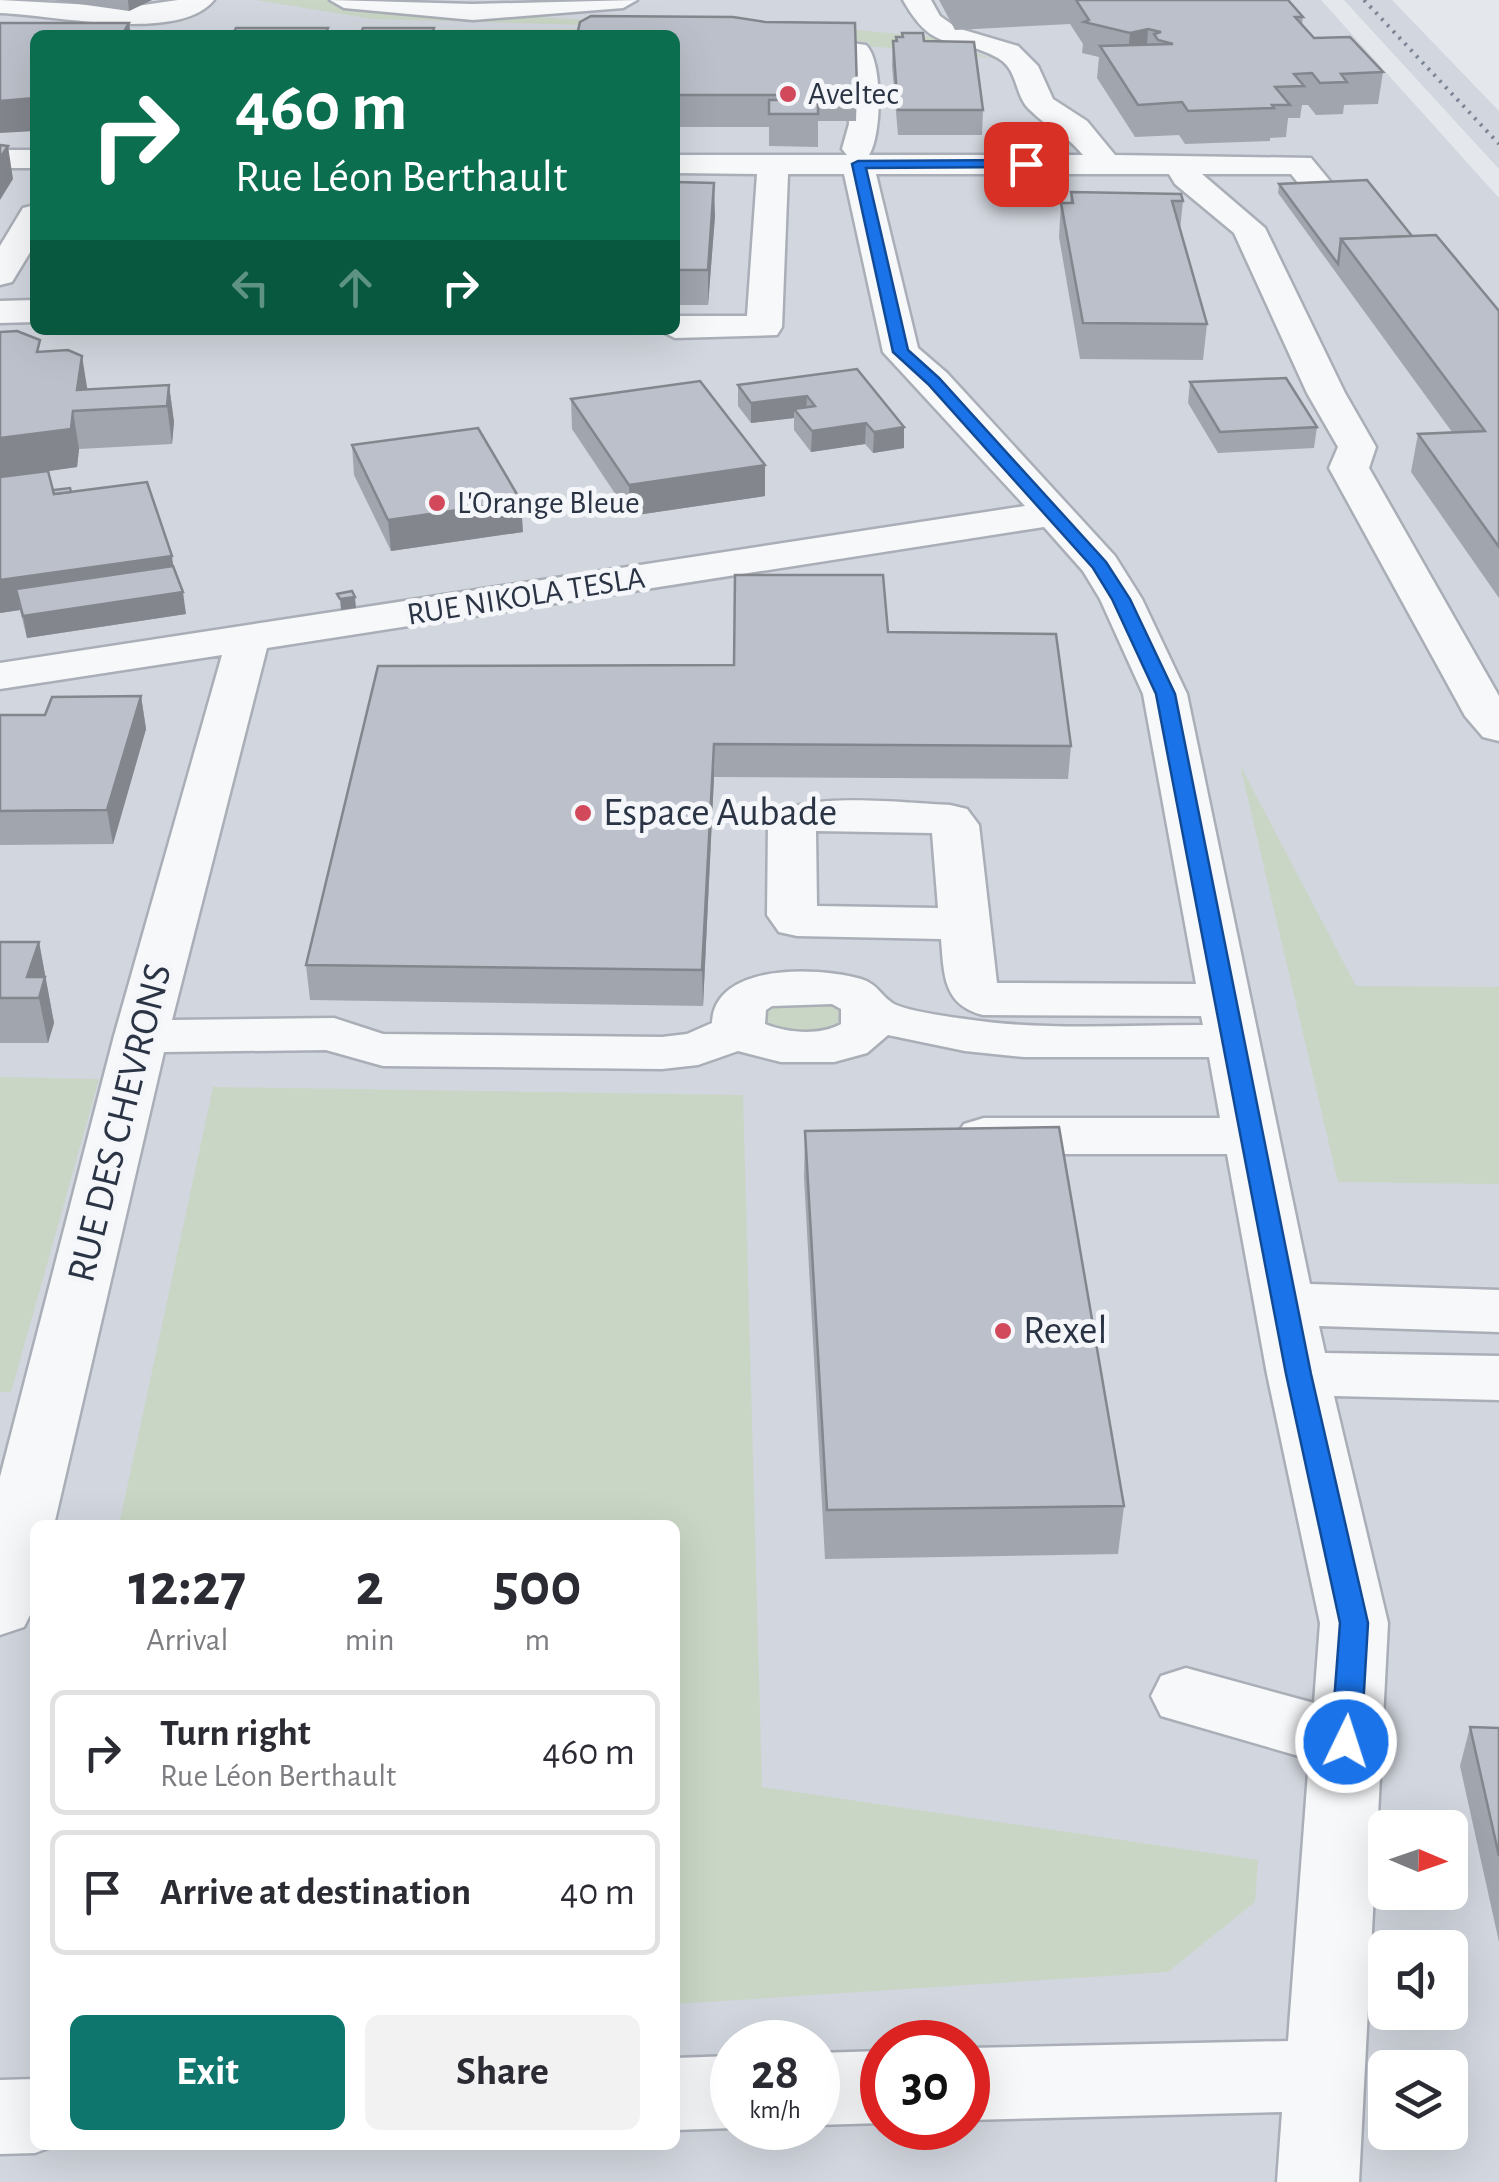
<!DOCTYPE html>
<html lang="en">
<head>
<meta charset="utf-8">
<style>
  :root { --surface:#fff; --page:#f2f2f3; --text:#2b2b33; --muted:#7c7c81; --line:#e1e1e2; --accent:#0f766e }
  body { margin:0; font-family:"Alegreya Sans",sans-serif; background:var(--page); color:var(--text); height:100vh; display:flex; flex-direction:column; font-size:38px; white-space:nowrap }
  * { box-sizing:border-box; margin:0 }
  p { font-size:32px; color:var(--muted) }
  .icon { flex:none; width:55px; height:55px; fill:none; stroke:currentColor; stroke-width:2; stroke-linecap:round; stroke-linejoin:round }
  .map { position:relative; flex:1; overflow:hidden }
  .sheet { position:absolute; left:30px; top:1520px; width:650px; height:630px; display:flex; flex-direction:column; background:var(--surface); border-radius:15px; box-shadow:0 10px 40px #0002 }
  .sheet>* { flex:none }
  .banner { position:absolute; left:30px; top:30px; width:650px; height:305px; border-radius:15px; box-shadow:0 10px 40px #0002; background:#0b6e4f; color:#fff; overflow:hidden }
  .needle { width:65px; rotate:92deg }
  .buttons { position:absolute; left:1368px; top:1810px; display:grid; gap:20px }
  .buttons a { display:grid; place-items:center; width:100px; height:100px; border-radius:15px; background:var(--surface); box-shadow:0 10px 40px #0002; font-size:50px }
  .speed { position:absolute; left:710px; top:2020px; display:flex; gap:20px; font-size:50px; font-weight:700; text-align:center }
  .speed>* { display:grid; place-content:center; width:130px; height:130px; border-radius:50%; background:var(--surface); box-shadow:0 10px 40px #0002; line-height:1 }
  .speed small { font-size:25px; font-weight:400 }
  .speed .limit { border:15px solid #d22; background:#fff; color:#111 }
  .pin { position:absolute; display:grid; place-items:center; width:85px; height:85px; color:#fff; margin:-42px; border-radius:20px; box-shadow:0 5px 15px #0006 }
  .me { position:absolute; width:110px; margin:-55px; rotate:4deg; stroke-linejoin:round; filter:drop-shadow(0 0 8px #0008) }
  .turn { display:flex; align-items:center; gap:35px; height:210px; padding:0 40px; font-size:45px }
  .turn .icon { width:130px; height:130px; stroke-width:2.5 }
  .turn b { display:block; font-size:70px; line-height:85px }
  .lanes { display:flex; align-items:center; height:95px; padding:0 40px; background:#0003; justify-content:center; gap:50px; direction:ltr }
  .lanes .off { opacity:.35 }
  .eta { display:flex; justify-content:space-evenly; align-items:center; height:170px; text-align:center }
  .eta b { font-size:60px; font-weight:700; line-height:70px }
  .action { display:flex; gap:20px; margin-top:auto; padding:20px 40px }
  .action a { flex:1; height:115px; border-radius:15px; background:var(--accent); color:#fff; font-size:40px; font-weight:700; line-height:115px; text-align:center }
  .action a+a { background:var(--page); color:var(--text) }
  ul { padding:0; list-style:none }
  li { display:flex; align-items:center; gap:30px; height:125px; margin:0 20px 15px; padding:0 20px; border:5px solid var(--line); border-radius:15px }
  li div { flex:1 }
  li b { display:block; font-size:38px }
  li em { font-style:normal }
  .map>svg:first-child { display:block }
</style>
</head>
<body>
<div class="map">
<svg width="1499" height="2182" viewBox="0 0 1499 2182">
  <rect width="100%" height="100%" fill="#e4e7ec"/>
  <g fill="#d2d6de" fill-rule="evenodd">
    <path d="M0 0H1321L1499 198V2182H0ZM35 35H675V330H35ZM35 1525H675V2145H35ZM1385 1828H1450V1892H1385ZM1385 1948H1450V2012H1385ZM732 2042H818V2128H732ZM882 2042H968V2128H882ZM1385 2068H1450V2132H1385Z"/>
    <polygon points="1344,0 1392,0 1499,111 1499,169"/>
  </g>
  <g fill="#c9d6c5">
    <polygon points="256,0 325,0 371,7 586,20 826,27 931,37 990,58 869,46 869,42 753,35 450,35 448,32 266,35 268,30 626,29 626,26 373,19"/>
    <polygon points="1240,765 1356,986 1499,987 1499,1184 1338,1182"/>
    <path d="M834 1000 846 1016C832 1041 784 1038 763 1021L764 1007 771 1002Z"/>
    <polygon points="0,1077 99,1079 11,1392 0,1392"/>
    <polygon points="213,1087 743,1095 762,1787 1258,1860 1255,1902 1168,1972 675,2004 675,1525 119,1525"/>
  </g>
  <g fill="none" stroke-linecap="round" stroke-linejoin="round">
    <defs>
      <g id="minor">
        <path d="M0 0 130 7 178 0H214C179 44 50 14 0 13Z"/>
        <polygon points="330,0 473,4 637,0 623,8 473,20 344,8"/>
        <path d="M903 0H931L940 16 957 28 1018 46 1038 66 1053 99 1087 121 1115 155 1311 158 1373 233 1378 240 1373 247H1349L1291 174H1202L1265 228 1345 393 1376 447 1369 468 1499 696V741L1483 737 1465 716 1329 468 1338 447 1307 393 1234 233 1175 184 1169 174H876L918 348 947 373 1115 556 1142 599 1187 694 1310 1284 1499 1290V1332L1319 1326 1325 1353 1499 1356V1400L1334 1396 1388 1623 1359 2182H1277L1282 2112 968 2120V2048L1288 2041 1309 1759 1161 1716 1151 1696 1161 1676 1186 1668 1314 1703 1320 1623 1267 1374 1227 1154H984L964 1148 956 1136 964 1124 984 1118H1220L1209 1057H1024L965 1051 888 1035 867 1053 834 1062H781L738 1051 698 1065 662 1069 383 1066 326 1050 164 1052 54 1525H35V1605L24 1627 0 1635V1477L114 1036 222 655 0 689V663L1025 506 883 352 844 174H788L782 327 777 335 675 338 659 330H675V316H747L757 174 675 173V155H847L842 149 849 124 846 58 769 48 675 47V35L665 33 769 32 866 45C883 61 882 135 869 155H1083C1063 131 1049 129 1030 110 1014 96 1019 70 998 58 953 33 935 57 903 0ZM1044 527 1083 571 1100 599 1143 694 1196 984 997 983 979 825 967 809 950 805C909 804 792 788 768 822L767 915 779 932 797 936 941 939C944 975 943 1005 983 1015L1201 1016 1203 1025C1124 1025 1043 1031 965 1019 950 1017 900 1010 891 1002 879 993 877 984 861 979 819 967 714 962 712 1023L687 1034 662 1037 383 1034 334 1018 172 1020 267 648ZM816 831 932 833 938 908 817 906ZM832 1004 841 1009V1024C820 1036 787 1033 765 1024L766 1010 772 1006Z"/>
        <rect x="0" y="150" width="35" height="18"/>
        <polygon points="35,205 35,244 12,282 0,285 0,246 23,208"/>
        <polygon points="35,300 35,322 0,323 0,301"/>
        <polygon points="882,2051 882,2123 818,2125 818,2053"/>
        <polygon points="732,2056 734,2128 675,2130 675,2058"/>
        <polygon points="35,2079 35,2145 56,2145 35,2153 0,2154 0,2080"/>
      </g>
    </defs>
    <use href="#minor" stroke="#a9aeb7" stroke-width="5"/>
    <use href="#minor" fill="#f7f8fa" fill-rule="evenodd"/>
    <polyline stroke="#7d8696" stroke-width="4" stroke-dasharray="2.5 6" stroke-linecap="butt" points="1364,0 1499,144"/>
  </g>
  <g fill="#a1a5ae">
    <polygon points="51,0 152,0 129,11"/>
    <polygon points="939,0 1288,0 1303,17 1302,25 1314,38 1383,72 1378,104 1344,105 1343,114 1316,115 1308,105 1302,105 1300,118 1288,118 1286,137 1270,138 1270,141 1185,144 1179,135 1135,137 1097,78 1099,57 1082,53 1083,44 1070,24 955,30"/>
    <polygon points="675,35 857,89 856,121 818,121 818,147 769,146 769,127 675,127"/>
    <polygon points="893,41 924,41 983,110 982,135 898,135 892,66"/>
    <polygon points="675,182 715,216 708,305 675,305"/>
    <polygon points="1279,184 1412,236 1499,311 1499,598 1411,472 1418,434 1452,432 1278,193"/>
    <polygon points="1071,192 1183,201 1180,230 1207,324 1203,360 1080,359 1059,237 1061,203 1070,203"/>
    <polygon points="42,352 88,389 169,385 174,422 172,444 79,449 77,467 48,471 53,490 71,492 173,566 186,614 27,638 20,610 0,613"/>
    <polygon points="857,369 904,448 873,453 865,444 811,452 794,430 794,418 751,423 738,406 738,385"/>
    <polygon points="1190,382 1317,427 1314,448 1218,453 1188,403"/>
    <polygon points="571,399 765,465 765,496 630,516 572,429"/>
    <polygon points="352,445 523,532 391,551 354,475"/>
    <polygon points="888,632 1071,746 1068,779 714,777 703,1006 310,1000 306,965 734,665"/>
    <polygon points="141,696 146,729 113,844 0,845 0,715 45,715"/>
    <polygon points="0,942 39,942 54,1023 48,1043 0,1043"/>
    <polygon points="805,1131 1124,1506 1118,1554 825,1559 804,1177"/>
    <polygon points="1470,1727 1499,1728 1499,1942 1460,1766"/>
  </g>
  <g fill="#83868d">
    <polygon points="128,0 152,0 129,11"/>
    <polygon points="129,23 131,35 122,35"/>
    <polygon points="1148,29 1146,60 1127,64 1130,33"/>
    <polygon points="35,98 35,131 0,133 0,101"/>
    <polygon points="8,146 13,179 0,200 0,158"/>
    <polygon points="714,183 715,216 708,305 708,270"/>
    <polygon points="82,356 88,393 77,390"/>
    <polygon points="169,385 174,422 172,444 167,406"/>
    <polygon points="807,396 806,417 794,409 794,418 751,423 751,403"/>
    <polygon points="73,411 79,449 77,467 0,478 0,438"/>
    <polygon points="866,423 865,444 811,452 812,431"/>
    <polygon points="904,427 904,448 873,453 874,432"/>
    <polygon points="765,465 765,496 630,516 629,485"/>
    <polygon points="521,501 523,532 391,551 388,520"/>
    <polygon points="172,556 176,588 16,589 20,610 0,613 0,580"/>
    <polygon points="183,592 186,614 27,638 23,616"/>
    <polygon points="355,597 356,608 341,610 340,599"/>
    <polygon points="141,696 146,729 113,844 107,810"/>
    <polygon points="714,744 714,777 703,1006 702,970"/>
    <polygon points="39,942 54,1023 48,1043 39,998 27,977"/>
  </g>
  <g fill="#bbc0ca" stroke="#83868d" stroke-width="2.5">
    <polygon points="1076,0 1288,0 1303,17 1295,17 1314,38 1350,37 1383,72 1341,74 1347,82 1320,83 1312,73 1294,74 1304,86 1275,87 1290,105 1272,105 1274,108 1188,111 1182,102 1138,105 1100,46 1173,44 1158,40 1154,34 1161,32 1148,29 1130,33 1084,22 1089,20"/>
    <polygon points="591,16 733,17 765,22 855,23 857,89 818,89 818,114 769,114 769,100 794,100 794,95 675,95 675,35 577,35 580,22"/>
    <polygon points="0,23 129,23 122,35 35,35 35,98 0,101"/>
    <polygon points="236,28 328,28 325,35 232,35"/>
    <polygon points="363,28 434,28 431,35 360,35"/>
    <polygon points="902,33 923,33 924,41 974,42 983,110 898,110 893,41 897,41 896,37 903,37"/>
    <polygon points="0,145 8,146 0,158"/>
    <polygon points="1367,180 1412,236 1341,239 1338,264 1279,184"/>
    <polygon points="675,182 714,183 708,270 675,270"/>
    <polygon points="1071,192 1181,194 1183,201 1172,201 1207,324 1083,323 1061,203 1073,203"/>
    <polygon points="1436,235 1499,311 1499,547 1418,434 1485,431 1341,239"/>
    <polygon points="17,331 40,340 37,352 68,350 82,356 77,390 169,385 167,406 73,411 71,429 0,438 0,332"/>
    <polygon points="857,369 904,427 874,432 866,423 812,431 794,409 815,406 807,396 751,403 738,385"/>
    <polygon points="1286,378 1317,427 1220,432 1190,382"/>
    <polygon points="700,381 765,465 629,485 571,399"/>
    <polygon points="478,428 521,501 388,520 352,445"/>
    <polygon points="48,471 54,494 147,482 172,556 0,580 0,477"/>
    <polygon points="70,488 71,492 54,494 53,490"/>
    <polygon points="173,566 183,592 23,616 16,589"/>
    <polygon points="735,575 883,575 888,632 1056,634 1071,746 714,744 702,970 306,965 378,666 734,665"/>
    <polygon points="352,591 355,597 340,599 337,594"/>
    <polygon points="141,696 107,810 0,811 0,715 45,715 52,697"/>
    <polygon points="0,942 39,942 27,977 45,977 39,998 0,998"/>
    <polygon points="1059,1127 1124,1506 827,1510 805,1131"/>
    <polygon points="1470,1727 1499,1728 1499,1856"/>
  </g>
  <polygon fill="#1a73e8" stroke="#114b97" stroke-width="2.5" points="1026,160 1031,161 1031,167 866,168 908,350 939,378 1106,562 1130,599 1175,694 1311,1374 1368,1623 1361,1742 1356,1750 1346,1753 1336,1750 1331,1742 1340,1623 1286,1374 1156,694 1112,599 1093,568 928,384 893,352 852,164 858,161"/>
  <g fill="#d1495b" stroke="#f4f6f9" stroke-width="4">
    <circle cx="788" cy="94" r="10"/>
    <circle cx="437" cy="503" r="10"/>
    <circle cx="583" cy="813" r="10"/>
    <circle cx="1003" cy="1331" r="10"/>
  </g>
  <g text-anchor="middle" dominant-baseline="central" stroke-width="10" stroke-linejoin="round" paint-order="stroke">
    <g font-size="32" fill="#2b3445" stroke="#f4f6f9" text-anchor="start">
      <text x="808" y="94">Aveltec</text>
      <text x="457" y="503">L'Orange Bleue</text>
    </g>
    <g font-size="32" fill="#2b3445" stroke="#f4f6f9">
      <text transform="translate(526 596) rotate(-9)">RUE NIKOLA TESLA</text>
    </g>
    <g font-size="40" fill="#2b3445" stroke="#f4f6f9" text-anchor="start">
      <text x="603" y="813">Espace Aubade</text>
      <text x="1023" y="1331">Rexel</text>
    </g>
    <g font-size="40" fill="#2b3445" stroke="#f4f6f9">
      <text transform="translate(120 1123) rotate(-76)">RUE DES CHEVRONS</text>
    </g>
  </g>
</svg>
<div class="buttons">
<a><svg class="needle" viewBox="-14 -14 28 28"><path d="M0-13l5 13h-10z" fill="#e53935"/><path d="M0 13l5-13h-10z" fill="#7c7c81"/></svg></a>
<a><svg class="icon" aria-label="sound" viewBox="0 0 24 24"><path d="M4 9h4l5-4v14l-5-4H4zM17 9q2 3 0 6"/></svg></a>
<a><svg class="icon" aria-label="layers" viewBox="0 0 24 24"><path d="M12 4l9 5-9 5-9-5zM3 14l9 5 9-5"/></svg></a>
</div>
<div class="speed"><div>28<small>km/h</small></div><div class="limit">30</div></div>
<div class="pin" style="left:1026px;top:164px;background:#d93025"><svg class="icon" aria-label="arrive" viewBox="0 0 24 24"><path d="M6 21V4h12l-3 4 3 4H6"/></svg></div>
<svg class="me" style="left:1346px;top:1742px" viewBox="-20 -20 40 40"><circle r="17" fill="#1a73e8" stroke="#fff" stroke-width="3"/><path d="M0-11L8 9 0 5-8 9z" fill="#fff"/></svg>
<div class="banner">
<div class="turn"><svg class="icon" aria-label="right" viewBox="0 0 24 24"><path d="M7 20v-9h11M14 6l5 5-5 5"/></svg><div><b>460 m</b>Rue Léon Berthault</div></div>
<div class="lanes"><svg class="icon off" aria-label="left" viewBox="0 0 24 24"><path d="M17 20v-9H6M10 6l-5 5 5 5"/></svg><svg class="icon off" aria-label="ahead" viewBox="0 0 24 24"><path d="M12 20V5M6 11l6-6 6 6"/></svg><svg class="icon" aria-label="right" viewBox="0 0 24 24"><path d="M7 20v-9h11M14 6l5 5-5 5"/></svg></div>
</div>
<section class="sheet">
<div class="eta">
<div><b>12:27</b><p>Arrival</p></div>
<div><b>2</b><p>min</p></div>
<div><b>500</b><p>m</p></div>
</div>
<ul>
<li><svg class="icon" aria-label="right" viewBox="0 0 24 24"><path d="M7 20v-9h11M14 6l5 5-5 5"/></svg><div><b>Turn right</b><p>Rue Léon Berthault</p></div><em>460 m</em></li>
<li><svg class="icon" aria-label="arrive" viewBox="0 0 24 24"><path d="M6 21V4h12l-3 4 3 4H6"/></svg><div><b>Arrive at destination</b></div><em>40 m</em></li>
</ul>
<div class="action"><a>Exit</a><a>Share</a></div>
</section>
</div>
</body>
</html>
